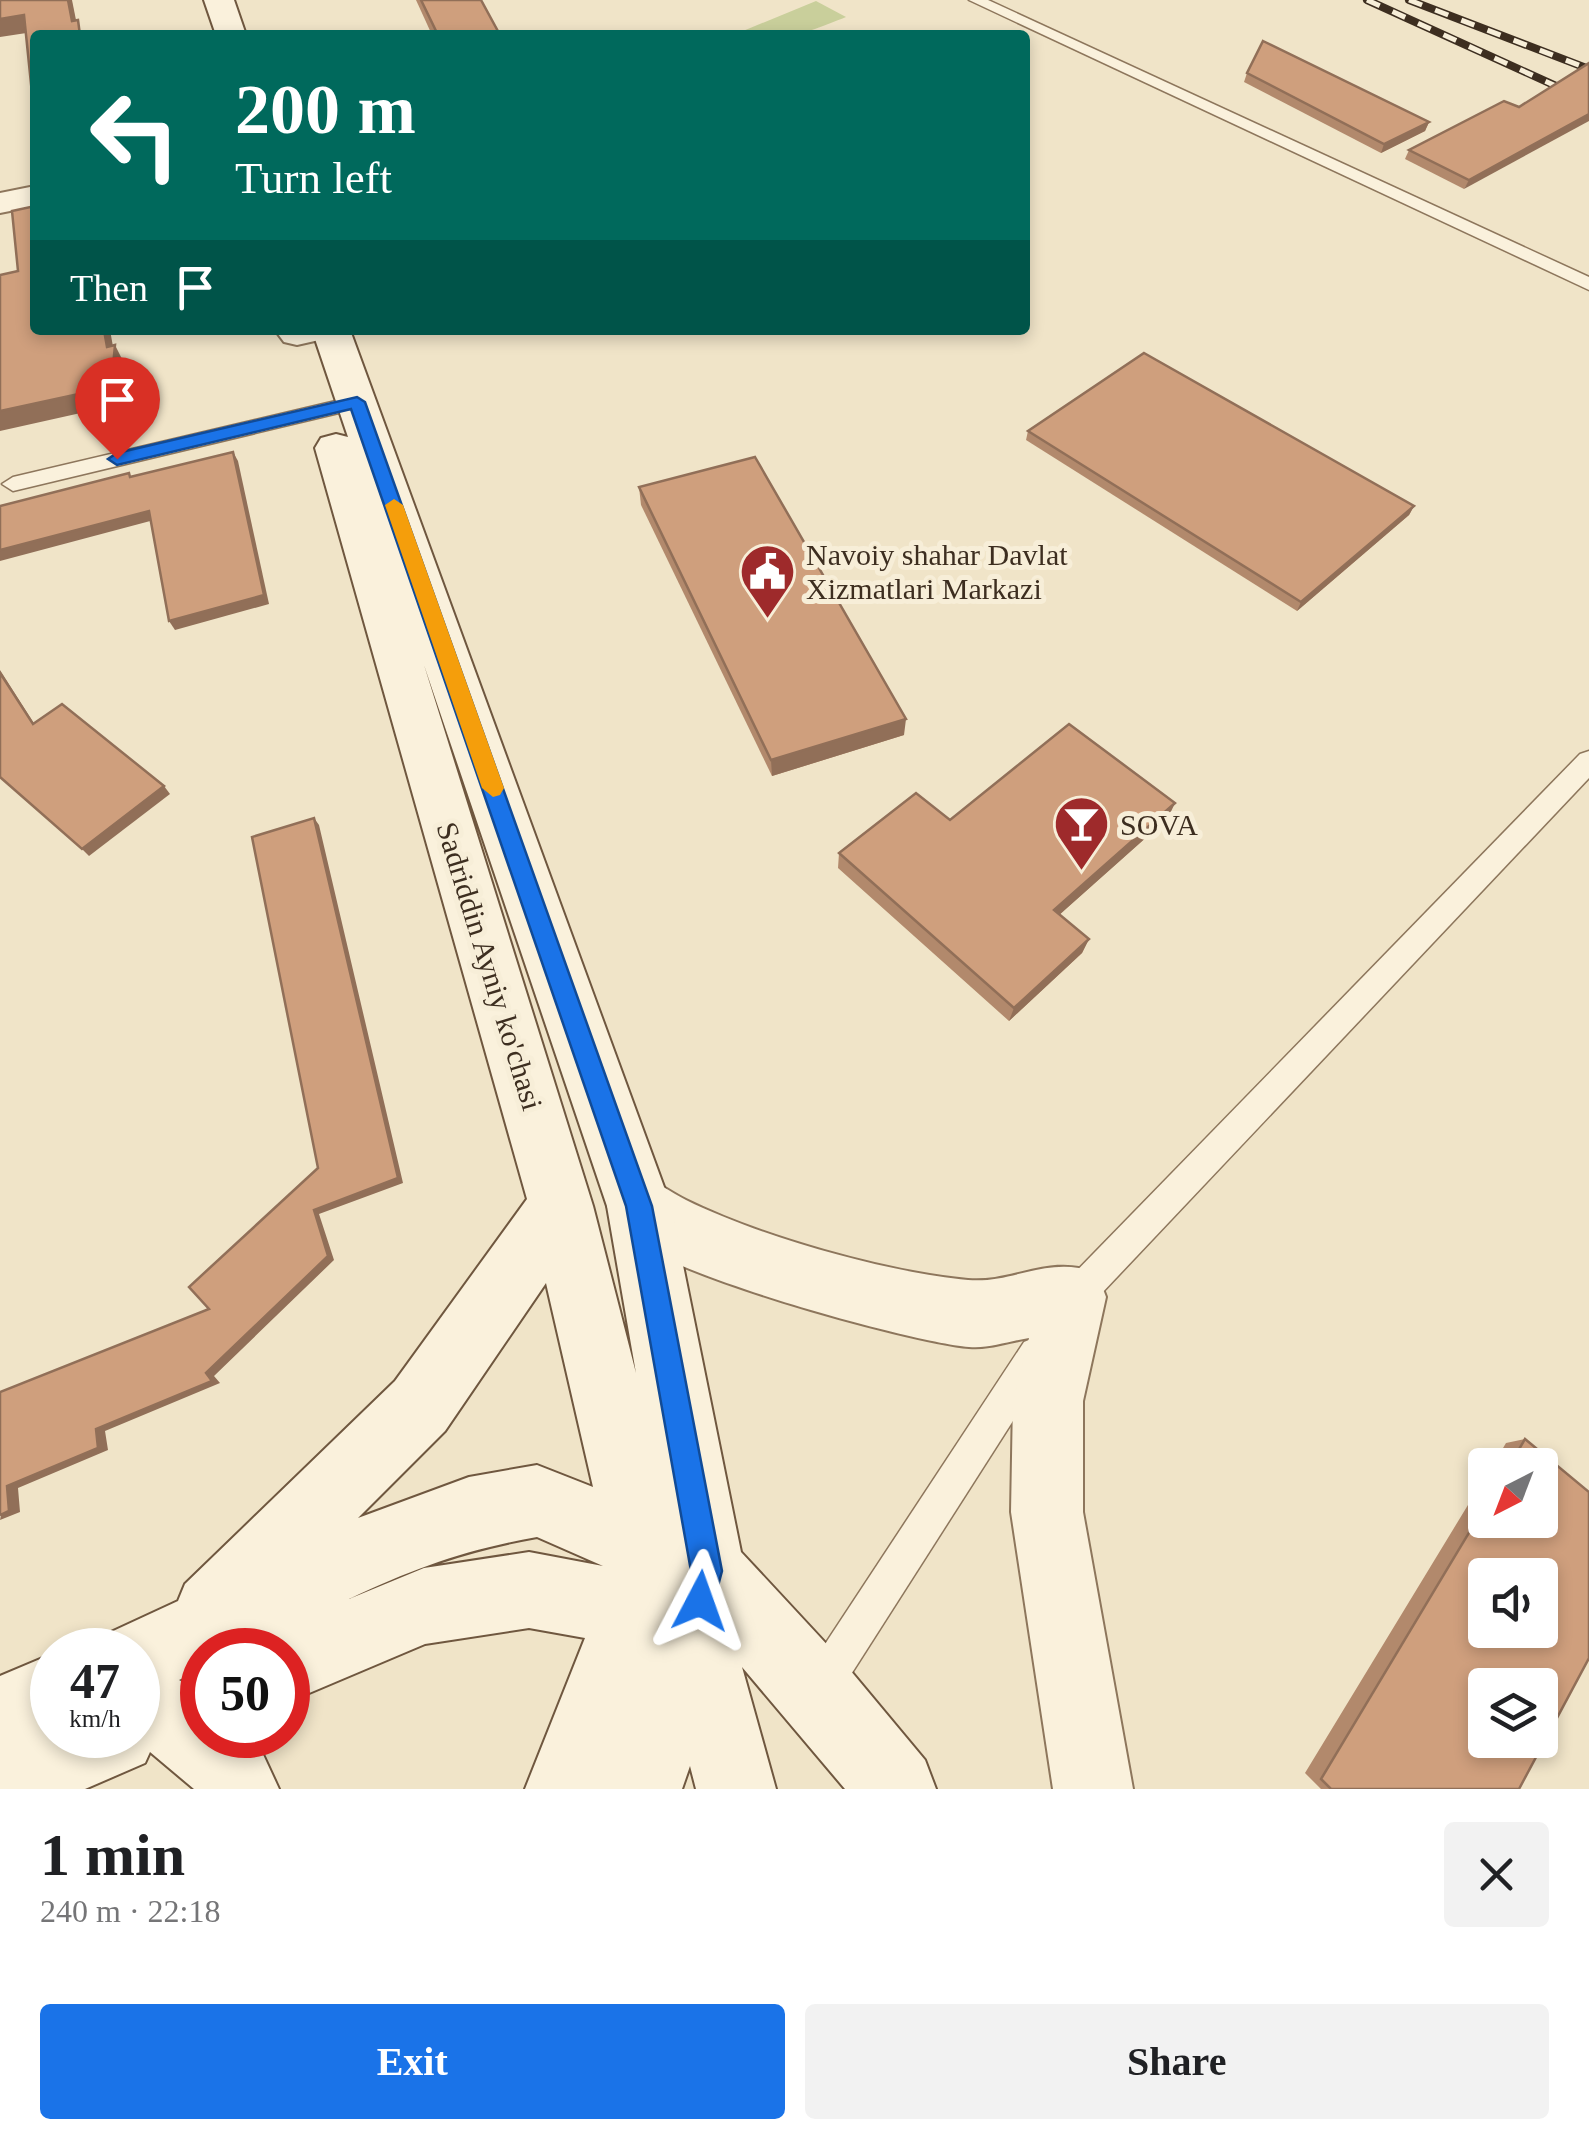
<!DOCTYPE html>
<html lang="en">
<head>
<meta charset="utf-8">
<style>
  :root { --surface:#fff; --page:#f2f2f2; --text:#202124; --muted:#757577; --accent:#1a73e8 }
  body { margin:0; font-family:Georgia,serif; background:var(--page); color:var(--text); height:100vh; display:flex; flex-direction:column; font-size:38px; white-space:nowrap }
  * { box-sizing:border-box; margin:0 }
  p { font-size:32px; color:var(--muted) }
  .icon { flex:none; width:55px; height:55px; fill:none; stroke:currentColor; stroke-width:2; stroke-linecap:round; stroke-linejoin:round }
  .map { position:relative; height:1789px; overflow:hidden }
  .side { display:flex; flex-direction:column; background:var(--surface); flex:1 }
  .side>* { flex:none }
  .guide { position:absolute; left:30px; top:30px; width:1000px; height:305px; border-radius:10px; box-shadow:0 5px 15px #0003; background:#00695c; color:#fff; overflow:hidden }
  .needle { width:65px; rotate:222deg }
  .buttons { position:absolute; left:1468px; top:1448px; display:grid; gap:20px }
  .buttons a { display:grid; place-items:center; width:90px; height:90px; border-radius:10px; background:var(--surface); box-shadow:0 5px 15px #0003; font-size:50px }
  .speed { position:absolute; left:30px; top:1628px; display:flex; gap:20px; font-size:50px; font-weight:700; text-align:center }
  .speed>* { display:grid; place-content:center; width:130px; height:130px; border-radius:50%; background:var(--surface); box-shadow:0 5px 15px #0003; line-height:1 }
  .speed small { font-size:25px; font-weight:400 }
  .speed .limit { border:15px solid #d22; background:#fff; color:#111 }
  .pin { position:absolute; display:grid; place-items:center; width:85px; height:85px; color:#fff; margin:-102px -42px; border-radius:50% 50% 50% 0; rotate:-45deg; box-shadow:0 0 10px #0007 }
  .pin .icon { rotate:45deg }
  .me { position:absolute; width:110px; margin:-55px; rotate:4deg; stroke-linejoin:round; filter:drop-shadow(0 0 8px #0008) }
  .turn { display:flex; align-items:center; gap:35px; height:210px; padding:0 40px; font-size:45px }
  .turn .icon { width:130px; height:130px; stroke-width:2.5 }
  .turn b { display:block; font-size:70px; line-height:85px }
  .then { display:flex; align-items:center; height:95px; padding:0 40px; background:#0003; gap:20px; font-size:38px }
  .round { display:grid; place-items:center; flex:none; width:105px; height:105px; border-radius:10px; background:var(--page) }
  .headline { display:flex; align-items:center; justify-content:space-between; height:170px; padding:0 40px }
  h1 { font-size:60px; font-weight:600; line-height:75px }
  .action { display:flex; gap:20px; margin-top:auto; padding:20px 40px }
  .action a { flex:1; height:115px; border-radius:10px; background:var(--accent); color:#fff; font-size:40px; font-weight:600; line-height:115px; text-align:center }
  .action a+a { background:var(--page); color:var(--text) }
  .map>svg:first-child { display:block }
</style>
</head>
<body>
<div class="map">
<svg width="1589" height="1789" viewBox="0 0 1589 1789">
  <rect width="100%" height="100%" fill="#f0e4c8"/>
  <path fill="#c9cf9b" d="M816 1 846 17C816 29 774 48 743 31Z"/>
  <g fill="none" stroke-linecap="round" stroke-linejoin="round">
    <defs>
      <g id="service">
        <polygon points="969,0 988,0 1589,277 1589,290"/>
        <polygon points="357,396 367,402 364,407 13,491 2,484 13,477"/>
        <polygon points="1589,751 1589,778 1083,1313 1071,1318 1059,1313 1054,1301 1059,1289 1580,754"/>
        <polygon points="1036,1337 1048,1342 1053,1354 1048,1366 834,1701 820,1706 806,1701 801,1687 806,1673 1024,1342"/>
      </g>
      <g id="minor">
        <polygon points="35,186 35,206 0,213 0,193"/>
        <polygon points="281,330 333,330 328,338 297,345 284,342 278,334"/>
      </g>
      <path id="tertiary" d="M639 1174C656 1181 670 1192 686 1200 761 1237 885 1272 968 1280 1014 1284 1049 1254 1097 1273L1106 1297 1083 1401V1512L1133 1789H1053L1011 1512 1013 1401 1029 1338C1010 1341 988 1349 969 1347 911 1342 646 1270 616 1227 612 1222 610 1212 607 1206L616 1183Z"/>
      <g id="secondary">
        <polygon points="204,0 234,0 246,35 216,35"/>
        <path d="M312 330H350L671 1206 741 1552 845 1664 925 1760 936 1789H845L742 1667 776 1789H696L690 1766 682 1789H525L585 1638 529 1628 425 1644 288 1702V1650H255L258 1642 242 1650H202V1669L179 1680 202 1693V1735H254L279 1789H194L150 1752 145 1763 85 1789H0V1676L52 1654V1735H138V1650H103L111 1632 178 1601 185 1584 395 1381 527 1199 315 448 321 438 336 434 348 437ZM424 665 607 1206 636 1373 593 1206ZM546 1283 593 1487 537 1465 469 1477 358 1518 445 1431ZM537 1537 603 1566 529 1552 424 1568 349 1599C415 1568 465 1550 537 1537Z"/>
      </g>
    </defs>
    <use href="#service" stroke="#8d765c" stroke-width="3"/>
    <use href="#minor" stroke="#8d765c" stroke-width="4"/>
    <use href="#tertiary" stroke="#8d765c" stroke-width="4"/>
    <use href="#secondary" stroke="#6f573f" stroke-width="4"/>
    <use href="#service" fill="#faf1dc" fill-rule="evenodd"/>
    <use href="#minor" fill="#faf1dc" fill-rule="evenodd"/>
    <use href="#tertiary" fill="#faf1dc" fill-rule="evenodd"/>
    <use href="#secondary" fill="#faf1dc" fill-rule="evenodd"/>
    <defs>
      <g id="rail">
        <polyline points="1367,0 1589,101"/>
        <polyline points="1409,0 1589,69"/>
      </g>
    </defs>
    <use href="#rail" stroke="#3d2e20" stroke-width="8"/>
    <use href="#rail" stroke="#f7eed8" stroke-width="5" stroke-dasharray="14" stroke-linecap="butt"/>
  </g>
  <g fill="#b2896c" fill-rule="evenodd">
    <polygon points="416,0 481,0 500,35 432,35"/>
    <polygon points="1247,73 1429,122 1425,131 1381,153 1244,82"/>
    <polygon points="1519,107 1464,189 1405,159 1409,150"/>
    <polygon points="1028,431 1414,506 1409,515 1297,611 1026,440"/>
    <polygon points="639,487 904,735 772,776 641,505"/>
    <polygon points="1168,818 1059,915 1089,939 1082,953 1009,1021 838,868 839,853 950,820"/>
    <path d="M1525 1439 1589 1492V1658L1519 1789H1321L1305 1773 1485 1477V1520H1540V1465H1493L1506 1443ZM1485 1575H1540V1630H1485ZM1485 1685H1540V1740H1485Z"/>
  </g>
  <g fill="#916f58">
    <polygon points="68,0 72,0 79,35 72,21"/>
    <polygon points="24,15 33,32 0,37 0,19"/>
    <polygon points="1589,114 1589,121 1464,189 1469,180"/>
    <polygon points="1429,122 1425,131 1381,153 1384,144"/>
    <polygon points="104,330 110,330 114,352 115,345 124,363 121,404 0,431 0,411 107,347"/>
    <polygon points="233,452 238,461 269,604 175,630 169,621"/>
    <polygon points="1414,506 1409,515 1297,611 1301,602"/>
    <polygon points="149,511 154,520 0,561 0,550"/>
    <polygon points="0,670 40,733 33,724 0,673"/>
    <polygon points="906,719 904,735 772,776 771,760"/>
    <polygon points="164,786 170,794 89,856 82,849"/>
    <polygon points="1175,803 1168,818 1049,924 1054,910"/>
    <polygon points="314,818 319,825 403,1183 319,1214 334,1260 214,1376 220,1383 105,1431 108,1450 18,1488 20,1512 0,1520 7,1486 96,1429 206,1373 314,1210 398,1178"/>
    <polygon points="1089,939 1082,953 1009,1021 1014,1008"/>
  </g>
  <g fill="#cf9f7d" stroke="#916f58" stroke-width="2.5" fill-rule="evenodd">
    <polygon points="0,0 68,0 72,21 78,20 80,35 35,35 35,123 24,15 0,19"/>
    <polygon points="421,0 481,0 500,35 438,35"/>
    <polygon points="1263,41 1429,122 1384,144 1247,73"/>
    <polygon points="1589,63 1589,114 1469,180 1409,150 1504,101 1519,107"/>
    <polygon points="35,206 35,330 104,330 107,347 115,345 111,387 0,411 0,275 18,271 12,211"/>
    <polygon points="1144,353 1414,506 1301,602 1028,431"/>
    <polygon points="233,452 264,595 169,621 149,511 0,550 0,506 129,473 130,477"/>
    <polygon points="755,457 906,719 771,760 639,487"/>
    <polygon points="0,673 33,724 62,704 164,786 82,849 0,777"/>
    <polygon points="1069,724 1175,803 1054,910 1089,939 1014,1008 839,853 916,793 950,820"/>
    <polygon points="314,818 398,1178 314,1210 328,1256 206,1373 212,1381 96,1429 98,1448 7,1486 9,1511 0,1515 0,1392 209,1309 189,1287 318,1168 252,837"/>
    <path d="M1525 1439 1589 1492V1658L1519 1789H1331L1321 1779 1485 1506V1520H1540V1465H1510ZM1485 1575H1540V1630H1485ZM1485 1685H1540V1740H1485Z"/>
  </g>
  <polygon fill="#1a73e8" stroke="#114b97" stroke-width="2.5" points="357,397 365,402 652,1206 722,1571 711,1612 700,1616 689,1612 684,1601 691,1571 626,1206 351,409 117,465 108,459 117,453"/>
  <polygon fill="#f59e0b" points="394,499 403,505 504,788 500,795 493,797 482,788 385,505"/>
  <defs>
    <symbol id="civic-pin" viewBox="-11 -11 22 30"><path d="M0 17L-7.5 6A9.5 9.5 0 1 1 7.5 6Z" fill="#9e2a2b" stroke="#f7eed8"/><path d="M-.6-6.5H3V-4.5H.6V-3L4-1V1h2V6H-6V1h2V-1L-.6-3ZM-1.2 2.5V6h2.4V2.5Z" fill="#fff"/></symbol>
    <symbol id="bar-pin" viewBox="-11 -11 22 30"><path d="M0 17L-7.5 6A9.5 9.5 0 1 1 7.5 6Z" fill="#9e2a2b" stroke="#f7eed8"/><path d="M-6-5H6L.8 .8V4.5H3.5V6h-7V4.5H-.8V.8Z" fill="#fff"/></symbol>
  </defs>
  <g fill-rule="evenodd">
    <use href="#civic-pin" x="736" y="540" width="63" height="86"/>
    <use href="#bar-pin" x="1050" y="792" width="63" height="86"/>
  </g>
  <g text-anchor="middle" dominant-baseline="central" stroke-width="10" stroke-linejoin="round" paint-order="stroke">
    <g font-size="30" fill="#3d2e20" stroke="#f7eed8" text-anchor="start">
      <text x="806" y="554">Navoiy shahar Davlat<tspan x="806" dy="34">Xizmatlari Markazi</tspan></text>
      <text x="1120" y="824">SOVA</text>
    </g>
    <g font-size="30" fill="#3d2e20" stroke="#f7eed8">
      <text transform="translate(490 966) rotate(73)">Sadriddin Ayniy ko'chasi</text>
    </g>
  </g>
</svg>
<div class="buttons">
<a><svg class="needle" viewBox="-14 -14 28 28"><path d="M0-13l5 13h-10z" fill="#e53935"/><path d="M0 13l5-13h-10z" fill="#757577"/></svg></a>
<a><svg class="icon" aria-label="sound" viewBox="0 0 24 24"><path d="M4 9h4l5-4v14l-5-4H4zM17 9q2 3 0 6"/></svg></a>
<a><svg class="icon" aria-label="layers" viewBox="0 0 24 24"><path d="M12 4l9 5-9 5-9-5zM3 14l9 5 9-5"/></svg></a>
</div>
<div class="speed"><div>47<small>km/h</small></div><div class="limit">50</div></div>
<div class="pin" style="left:117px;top:459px;background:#d93025"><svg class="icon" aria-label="arrive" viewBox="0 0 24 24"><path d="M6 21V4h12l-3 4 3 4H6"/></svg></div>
<svg class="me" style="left:700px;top:1601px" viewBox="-20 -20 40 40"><path d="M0-17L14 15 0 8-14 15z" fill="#1a73e8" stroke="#fff" stroke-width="4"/></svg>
<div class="guide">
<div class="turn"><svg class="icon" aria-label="left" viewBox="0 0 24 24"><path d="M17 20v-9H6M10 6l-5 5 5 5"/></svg><div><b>200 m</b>Turn left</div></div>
<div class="then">Then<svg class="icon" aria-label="arrive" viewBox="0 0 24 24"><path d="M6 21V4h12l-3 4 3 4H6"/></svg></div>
</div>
</div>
<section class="side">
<div class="headline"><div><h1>1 min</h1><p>240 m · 22:18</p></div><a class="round"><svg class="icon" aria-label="close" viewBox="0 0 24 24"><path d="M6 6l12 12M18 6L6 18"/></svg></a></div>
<div class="action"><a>Exit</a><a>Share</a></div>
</section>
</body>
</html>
